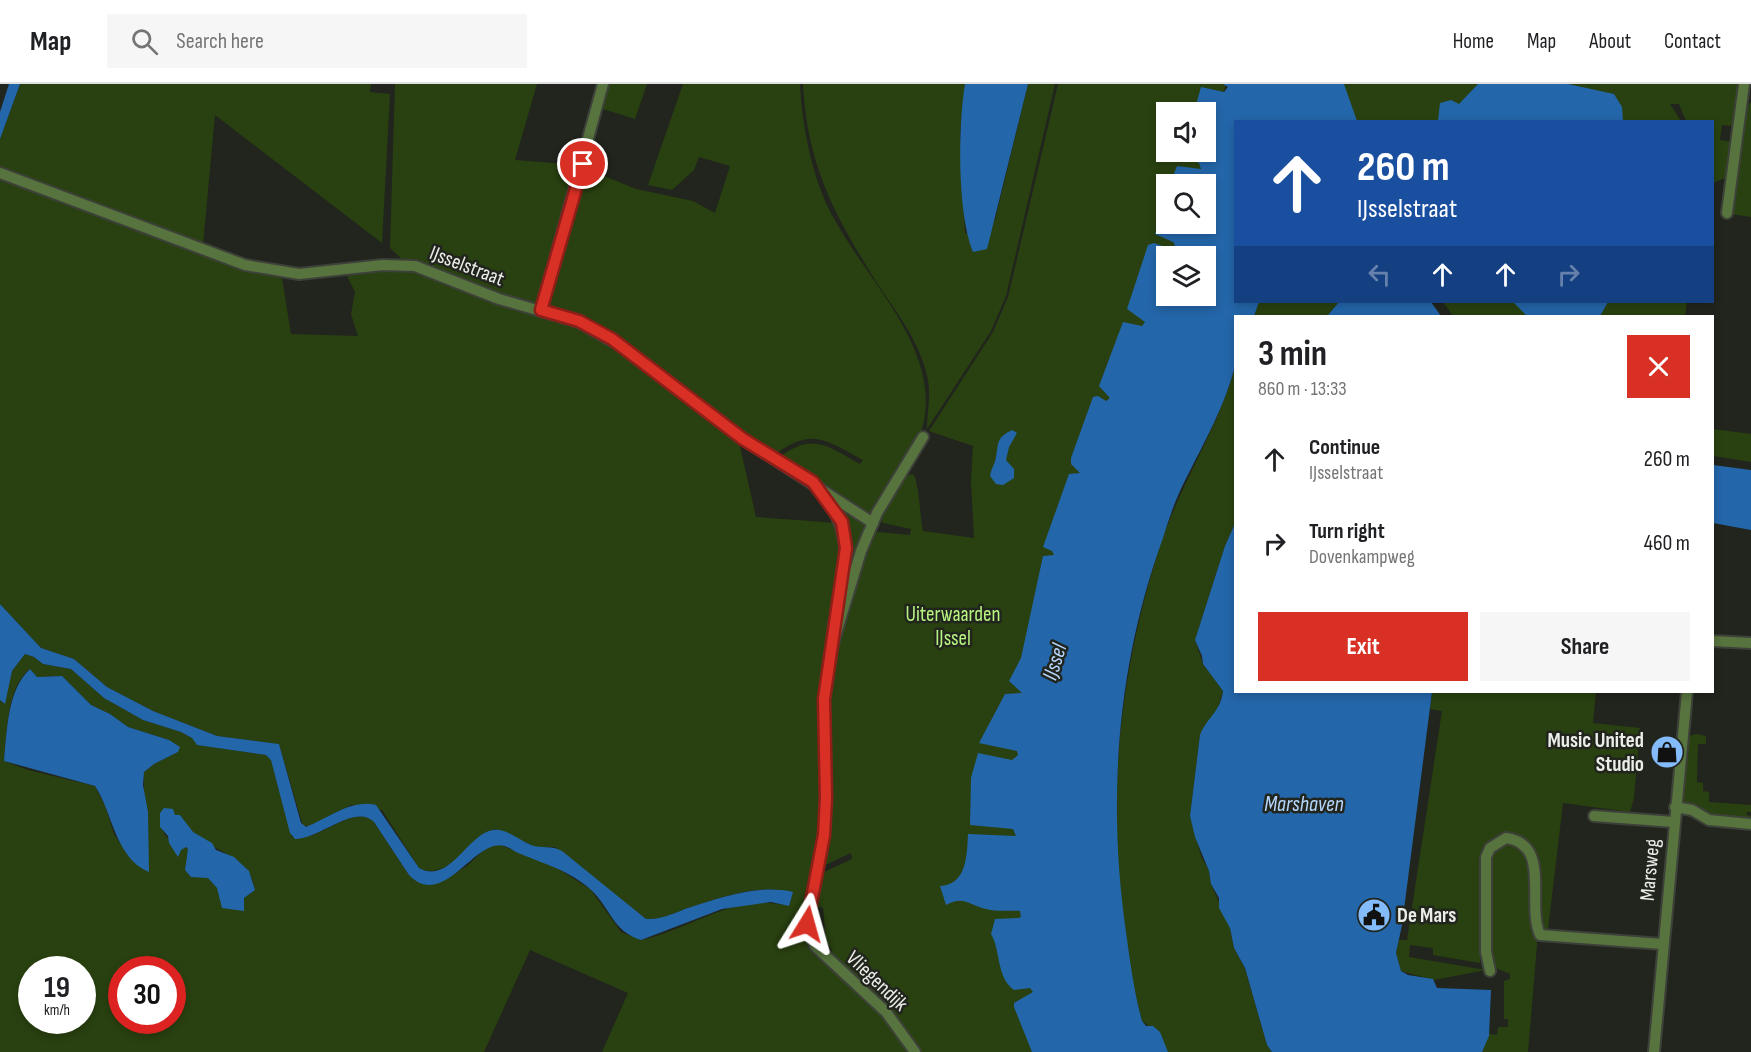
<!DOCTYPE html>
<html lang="en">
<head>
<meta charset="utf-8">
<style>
  :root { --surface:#fff; --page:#f6f6f6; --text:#202124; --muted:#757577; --line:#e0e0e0; --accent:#d93025 }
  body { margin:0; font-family:"Sofia Sans Condensed",sans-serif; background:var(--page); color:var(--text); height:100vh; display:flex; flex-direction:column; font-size:22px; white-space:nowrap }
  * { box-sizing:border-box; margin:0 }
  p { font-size:20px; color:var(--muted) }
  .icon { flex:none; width:33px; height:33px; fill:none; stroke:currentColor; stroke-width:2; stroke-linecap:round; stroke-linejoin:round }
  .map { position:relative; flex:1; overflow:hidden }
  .side { position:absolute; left:1234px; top:231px; width:480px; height:378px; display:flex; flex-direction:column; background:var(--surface); border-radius:0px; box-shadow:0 3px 9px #0003 }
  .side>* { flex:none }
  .hud { position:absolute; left:1234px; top:36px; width:480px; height:183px; border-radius:0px; box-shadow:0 3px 9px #0003; background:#1a4fa0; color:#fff; overflow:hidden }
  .fabs { position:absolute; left:1156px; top:18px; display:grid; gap:12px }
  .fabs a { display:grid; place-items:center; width:60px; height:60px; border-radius:0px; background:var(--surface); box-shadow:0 3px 9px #0003; font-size:30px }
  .speed { position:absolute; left:18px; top:872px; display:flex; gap:12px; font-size:30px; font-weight:700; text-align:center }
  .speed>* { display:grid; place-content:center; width:78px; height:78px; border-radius:50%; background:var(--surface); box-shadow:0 3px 9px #0003; line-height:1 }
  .speed small { font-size:15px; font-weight:400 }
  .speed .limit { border:9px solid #d22; background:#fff; color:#111 }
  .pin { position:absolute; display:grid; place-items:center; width:51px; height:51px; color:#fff; margin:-26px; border:3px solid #fff; border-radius:50%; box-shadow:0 2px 6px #0007 }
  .me { position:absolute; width:66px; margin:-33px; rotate:8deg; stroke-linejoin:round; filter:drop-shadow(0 0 4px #0008) }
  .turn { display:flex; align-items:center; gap:21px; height:126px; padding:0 24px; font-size:27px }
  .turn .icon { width:78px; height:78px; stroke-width:2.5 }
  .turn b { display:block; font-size:42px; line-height:51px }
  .lanes { display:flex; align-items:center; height:57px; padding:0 24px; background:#0003; justify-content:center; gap:30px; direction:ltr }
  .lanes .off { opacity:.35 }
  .round { display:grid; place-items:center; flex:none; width:63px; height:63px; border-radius:0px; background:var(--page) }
  .head { display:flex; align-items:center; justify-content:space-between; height:102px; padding:0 24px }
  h1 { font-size:36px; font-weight:700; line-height:45px }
  .primary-button { display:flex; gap:12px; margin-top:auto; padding:12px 24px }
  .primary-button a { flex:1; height:69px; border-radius:0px; background:var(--accent); color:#fff; font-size:24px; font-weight:700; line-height:69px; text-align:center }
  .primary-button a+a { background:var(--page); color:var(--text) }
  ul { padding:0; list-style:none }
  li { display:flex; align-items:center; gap:18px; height:84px; padding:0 24px }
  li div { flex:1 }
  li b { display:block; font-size:22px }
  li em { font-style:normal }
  header { display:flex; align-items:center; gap:36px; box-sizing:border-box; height:84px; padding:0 30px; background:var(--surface); border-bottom:2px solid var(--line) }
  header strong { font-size:28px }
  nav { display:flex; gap:33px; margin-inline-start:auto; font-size:21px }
  .search { width:420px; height:54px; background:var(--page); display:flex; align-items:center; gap:15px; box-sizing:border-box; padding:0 21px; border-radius:0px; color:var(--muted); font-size:22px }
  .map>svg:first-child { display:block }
</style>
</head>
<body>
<header>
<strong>Map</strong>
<div class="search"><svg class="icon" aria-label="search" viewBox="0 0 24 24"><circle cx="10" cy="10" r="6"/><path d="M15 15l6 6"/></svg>Search here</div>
<nav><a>Home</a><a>Map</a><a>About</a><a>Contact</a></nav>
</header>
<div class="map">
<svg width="1751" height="968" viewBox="0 0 1751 968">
  <rect width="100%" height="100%" fill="#21251d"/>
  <g fill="#294110" fill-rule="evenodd">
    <polygon points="20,0 371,0 370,8 390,10 382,159 215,31 203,160 0,86 0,55"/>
    <polygon points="395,0 537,0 515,76 577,81 539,218 531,222 405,178 390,164"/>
    <polygon points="606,0 647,0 635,35 600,24"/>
    <path d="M683 0H800C802 37 809 77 823 112 852 184 943 258 923 341 917 366 885 408 870 432L778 374C812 348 826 361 860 380L863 376C824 355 811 343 773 372L618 255 553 226 547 220 582 83 636 105 693 117 715 129 730 82 699 73 694 86 672 106 648 101Z"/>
    <path d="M803 0H965L960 49 965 150 995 136 1028 0H1055L1006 212 991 247 927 345C927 329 931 313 928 296 921 259 897 229 877 199 835 132 807 81 803 0Z"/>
    <path d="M1058 0H1226L1206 67V28H1167V68H1206L1196 100H1167V140H1184L1175 166 1167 172 1051 968H917L827 872 832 867 826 856 823 824 812 821 824 788 852 775 851 769 823 782 827 632 832 578 863 469 877 448 910 451 911 445 883 439 879 433 905 392 913 390C919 397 920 434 923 447L974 454 971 397 973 362 929 347 993 248 1008 213Z"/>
    <polygon points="1338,0 1738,0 1735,42 1722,41 1720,56 1733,58 1727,93 1713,99 1713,38 1686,37 1679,20 1670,20 1681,37 1330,38"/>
    <polygon points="1751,18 1751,133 1731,130 1746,23"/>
    <path d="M0 91 248 187 282 194 291 250 358 252 351 230 355 208 347 192 382 187 412 188 584 245 605 257 739 358 756 433 837 439 842 464 824 590 821 742 806 814 803 844 813 870 854 904 886 936 909 968H602L628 909 530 866 484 968H0V616L4 620 12 587 25 570 34 573 43 580 71 585 104 614 143 636 181 648 192 654 198 661 266 671 271 675 292 753C319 760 353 718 374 738L409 791 421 799 443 797 467 782 486 764 497 760 547 778 590 805 621 848 641 856C689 846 732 810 784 821L793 809C762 798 720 814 691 823 675 828 663 836 646 835L555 763H536L495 745C471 753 448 799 419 784L382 726 351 721 309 742H303L279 660 217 652 153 627 107 603 74 575 41 564 0 520ZM30 585 37 593 62 592 91 621 110 630 128 643 169 656 178 668 154 680 144 688V711L129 773 114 750 106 724 95 702 28 686 4 677C7 650 6 603 30 585ZM160 729 183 734C189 760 235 766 249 788 252 793 253 800 255 806L244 814 217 804 208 793H191L185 786 189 765 186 763 180 766C167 753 159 749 160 729ZM32 885H82V936H32ZM122 885H172V936H122Z"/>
    <polygon points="1259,218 1339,218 1328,231 1324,232 1254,232"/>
    <polygon points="1443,218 1687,218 1685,232 1453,232"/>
    <path d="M1236 279V437L1225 462 1195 556 1203 580 1223 607 1217 627 1200 651 1190 732 1201 772 1209 787 1211 800 1230 844 1234 864 1245 885 1267 961 1272 968H1168L1149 942 1142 937C1100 782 1111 610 1161 459 1181 399 1221 339 1236 279Z"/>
    <polygon points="1713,345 1751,350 1751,378 1713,372"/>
    <polygon points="824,408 866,443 837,546 847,475"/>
    <polygon points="1432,608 1596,608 1593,639 1640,644 1634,714 1630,728 1563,719 1548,845 1544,845 1539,839 1535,773 1508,752 1482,775 1480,879 1433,871 1433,864 1410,861 1409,873 1486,886 1434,896 1401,887 1396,869 1399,856 1407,856 1442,627 1430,625"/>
    <polygon points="1697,650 1706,652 1706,660 1698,660 1697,698 1703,699 1703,707 1709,708 1709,718 1751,721 1751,728 1747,728 1747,731 1751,732 1751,737 1713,733 1683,720 1681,698 1688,652"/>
    <polygon points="1510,757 1529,771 1537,861 1528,968 1482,968 1489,950 1497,951 1498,943 1508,943 1508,935 1504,935 1504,897 1510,895 1510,890 1498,885 1490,875 1490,770"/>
  </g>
  <g fill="#2466aa" fill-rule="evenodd">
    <polygon points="9,0 20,0 0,55 0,28"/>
    <path d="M965 0H1028L987 165 973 168C957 130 958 41 965 0Z"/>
    <path d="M1223 0H1344L1357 37 1236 38V218H1259L1254 232H1236C1236 248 1239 267 1235 282 1224 326 1199 367 1180 407 1173 422 1168 438 1163 454 1117 580 1107 716 1126 848 1130 877 1134 908 1142 937L1146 942H1153L1160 948 1168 968H1032L1014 923V919L1033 908 1030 904 1014 906C996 893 1001 867 991 850L995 835 1018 834 1021 833 1020 827C1009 826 998 828 986 825 969 821 964 811 946 821L940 802C967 801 967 770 968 750L1016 752 1013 745 970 741 971 694 978 669 1012 676 1018 671 1017 667 979 659 1005 610 1022 609 1009 597 1021 574 1043 472 1054 471 1052 467 1043 463 1069 390 1080 389 1071 380V374L1093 313 1098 312 1106 317 1110 314 1099 302 1123 238 1142 242 1145 238 1127 225 1148 161 1154 159 1171 165 1175 161 1173 158 1155 150 1167 106V140H1206V100H1170L1177 82 1201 85 1199 79 1189 76 1182 69 1206 68V28H1194L1201 3 1224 8 1228 3ZM1167 172H1206V212H1167Z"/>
    <polygon points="1478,0 1568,0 1614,10 1622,23 1623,37 1438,37 1440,19 1451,16 1459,20"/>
    <polygon points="1339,218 1431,218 1441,232 1323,232 1328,231"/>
    <polygon points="1513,218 1608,218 1600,232 1527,232"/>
    <path d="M1012 346 1017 349 1009 363 1006 376 1014 385V394L1003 401 996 400 990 392C991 385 995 380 996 373 999 358 996 354 1012 346Z"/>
    <polygon points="1713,381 1751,386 1751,446 1713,439"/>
    <path d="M1236 437V608H1432L1402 841 1396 869 1401 887 1408 891 1433 895 1437 904 1491 906 1489 952 1482 968H1272L1267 961 1245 884 1234 864 1230 844 1219 824V814L1211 800 1209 787 1195 753 1190 732 1200 651C1207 633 1220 629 1223 607L1203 580 1202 572 1195 556 1225 462Z"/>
    <path d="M0 520 41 564 74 575 107 603 153 627 217 652 279 660 301 739 306 743C329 734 351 715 376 721L419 784C450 801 467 750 493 746 506 744 519 756 531 761 542 765 552 761 562 767L646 835C663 836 675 828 691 823 722 813 760 800 793 808L789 822 771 818 722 825 641 856C612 847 611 824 590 805 569 786 541 779 516 768 512 766 509 763 504 762 475 753 444 827 409 791L374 738C355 719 320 755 295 755L290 749 271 676 266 671 197 661 192 654 181 648 143 636 104 614 71 585 43 580 34 573 25 570 12 587 5 620 0 616Z"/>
    <path d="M30 585 37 593 62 592 91 621 110 630 128 643 169 656 180 663 178 668 154 680 144 688 143 701 148 728 149 788C115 774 113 729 95 702L4 677C7 648 7 606 30 585Z"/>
    <polygon points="164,724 173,725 175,731 180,731 193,748 212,759 216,766 234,773 249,787 255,806 244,814 244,827 222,824 217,804 208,794 191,793 185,786 188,765 186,763 181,766 178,773 169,759 168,752 160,743 160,729"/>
  </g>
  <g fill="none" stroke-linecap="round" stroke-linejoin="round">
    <defs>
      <g id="minor">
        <polyline points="0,89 245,181 299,190 383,181 415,182 499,215 579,238 624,264 743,355 873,439"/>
        <polyline points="1727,129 1744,0"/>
        <polyline points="541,226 603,0"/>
        <path d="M822 409C859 454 842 490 834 542"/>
        <polyline points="1713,557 1751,559"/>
        <polyline points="1675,723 1692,726 1709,736 1751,740"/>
        <polyline points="1594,732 1674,738"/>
        <path d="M1490 887 1486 868V773L1490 764 1506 754C1552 760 1526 820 1540 851L1662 860"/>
        <polyline points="915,968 886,928 815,862 807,840 824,751 826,714 824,615 832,563 861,467 877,429 923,353"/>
        <polyline points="1654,968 1687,608"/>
      </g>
    </defs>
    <use href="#minor" stroke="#3d4139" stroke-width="14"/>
    <use href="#minor" stroke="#57733e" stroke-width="10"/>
  </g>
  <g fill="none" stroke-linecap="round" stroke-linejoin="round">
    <defs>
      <polyline id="route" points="583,80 541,226 579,237 612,255 743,355 813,398 842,438 846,464 824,615 826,714 824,751 807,840"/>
    </defs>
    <use href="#route" stroke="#8d1f18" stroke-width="15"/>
    <use href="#route" stroke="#d93025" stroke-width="10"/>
  </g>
  <defs>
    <symbol id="shop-disc" viewBox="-11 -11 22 22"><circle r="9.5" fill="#84bcfb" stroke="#21251d"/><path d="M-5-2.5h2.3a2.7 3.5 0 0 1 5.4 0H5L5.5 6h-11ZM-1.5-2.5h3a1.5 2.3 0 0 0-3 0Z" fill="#111"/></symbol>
    <symbol id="civic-disc" viewBox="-11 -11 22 22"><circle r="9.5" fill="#84bcfb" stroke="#21251d"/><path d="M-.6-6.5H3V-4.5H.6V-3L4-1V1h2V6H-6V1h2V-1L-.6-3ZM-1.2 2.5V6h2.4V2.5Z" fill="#111"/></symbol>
  </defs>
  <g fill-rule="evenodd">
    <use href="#shop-disc" x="1648" y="649" width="38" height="38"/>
    <use href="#civic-disc" x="1355" y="812" width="38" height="38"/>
  </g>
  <g text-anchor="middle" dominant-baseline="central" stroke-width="5" stroke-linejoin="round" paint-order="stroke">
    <g font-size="21" fill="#ebeee8" stroke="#21251d">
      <text transform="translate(467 182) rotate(21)">IJsselstraat</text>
      <text transform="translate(1650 786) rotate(-85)">Marsweg</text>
      <text transform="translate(877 897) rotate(44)">Vliegendijk</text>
    </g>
    <g font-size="21" fill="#b7f482" stroke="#21251d">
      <text x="953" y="530">Uiterwaarden<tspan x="953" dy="24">IJssel</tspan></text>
    </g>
    <g font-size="21" font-weight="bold" fill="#ebeee8" stroke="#21251d" text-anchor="end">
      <text x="1644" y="656">Music United<tspan x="1644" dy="24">Studio</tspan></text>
      <text x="1397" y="831" text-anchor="start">De Mars</text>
    </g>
    <g font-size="22" font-style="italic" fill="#b6d6fc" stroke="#21251d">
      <text transform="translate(1055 578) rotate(-73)">IJssel</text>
      <text x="1304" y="720">Marshaven</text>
    </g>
  </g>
</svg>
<div class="fabs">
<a><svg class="icon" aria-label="sound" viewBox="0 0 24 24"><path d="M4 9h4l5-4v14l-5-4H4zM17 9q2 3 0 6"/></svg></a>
<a><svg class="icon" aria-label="search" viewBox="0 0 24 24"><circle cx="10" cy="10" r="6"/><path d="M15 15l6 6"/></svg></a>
<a><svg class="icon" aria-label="layers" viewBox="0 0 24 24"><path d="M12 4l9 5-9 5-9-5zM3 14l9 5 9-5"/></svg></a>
</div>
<div class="speed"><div>19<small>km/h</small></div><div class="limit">30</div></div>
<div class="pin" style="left:583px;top:80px;background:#d93025"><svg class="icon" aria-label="arrive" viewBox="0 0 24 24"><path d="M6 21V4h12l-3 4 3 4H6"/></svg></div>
<svg class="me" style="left:807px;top:840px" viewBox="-20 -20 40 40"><path d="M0-17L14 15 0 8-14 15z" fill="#d93025" stroke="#fff" stroke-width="4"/></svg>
<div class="hud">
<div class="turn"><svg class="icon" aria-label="ahead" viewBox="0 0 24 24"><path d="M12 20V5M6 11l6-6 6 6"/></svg><div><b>260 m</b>IJsselstraat</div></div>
<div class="lanes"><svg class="icon off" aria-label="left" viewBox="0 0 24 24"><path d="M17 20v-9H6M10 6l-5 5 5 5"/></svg><svg class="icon" aria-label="ahead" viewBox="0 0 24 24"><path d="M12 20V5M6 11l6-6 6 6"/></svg><svg class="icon" aria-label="ahead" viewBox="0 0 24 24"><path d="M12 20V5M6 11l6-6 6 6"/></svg><svg class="icon off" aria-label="right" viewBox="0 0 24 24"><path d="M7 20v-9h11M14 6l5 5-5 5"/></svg></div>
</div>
<section class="side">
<div class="head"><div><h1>3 min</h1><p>860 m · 13:33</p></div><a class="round" style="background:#d93025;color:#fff"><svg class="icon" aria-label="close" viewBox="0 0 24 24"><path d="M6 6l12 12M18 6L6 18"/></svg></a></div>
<ul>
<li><svg class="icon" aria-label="ahead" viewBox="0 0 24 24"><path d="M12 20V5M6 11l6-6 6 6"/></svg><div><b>Continue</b><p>IJsselstraat</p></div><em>260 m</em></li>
<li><svg class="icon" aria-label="right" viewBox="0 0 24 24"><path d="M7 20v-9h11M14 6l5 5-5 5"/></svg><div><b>Turn right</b><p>Dovenkampweg</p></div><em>460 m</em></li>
</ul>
<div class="primary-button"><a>Exit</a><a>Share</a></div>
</section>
</div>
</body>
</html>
